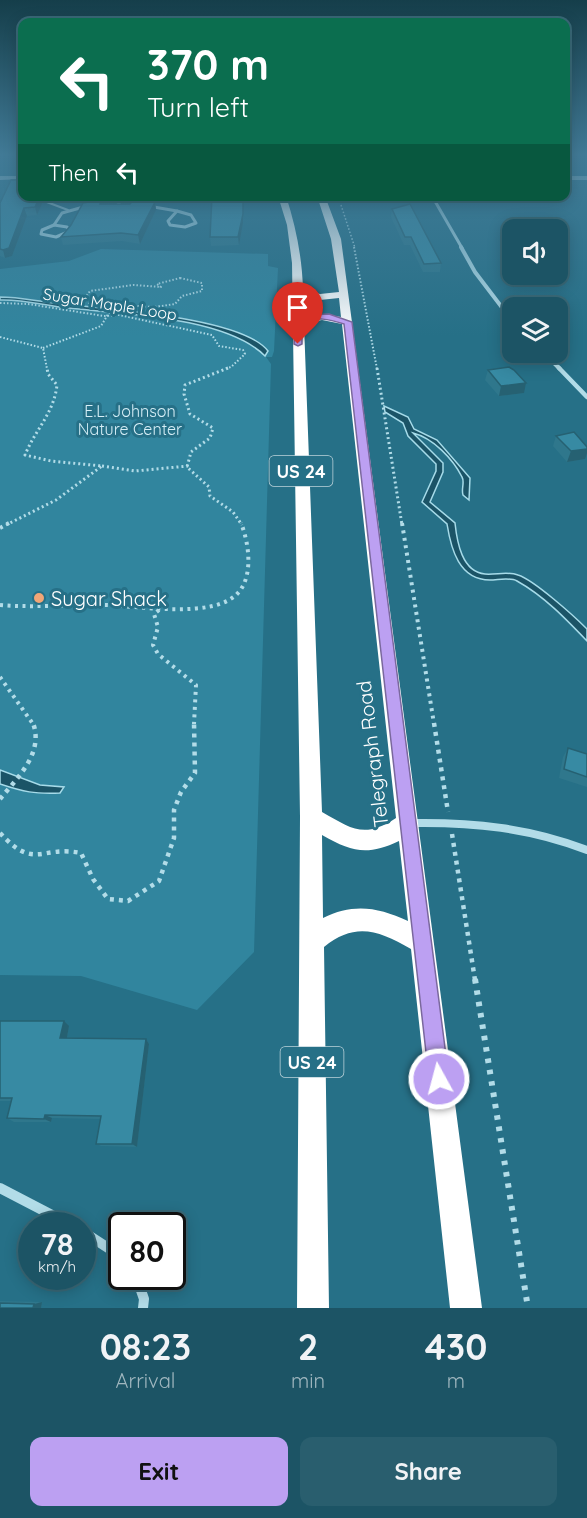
<!DOCTYPE html>
<html lang="en">
<head>
<meta charset="utf-8">
<style>
  :root { --surface:#1c5465; --page:#295e6e; --text:#f1f3f6; --muted:#a0b7bf; --line:#3a6a79; --accent:#bca0f2 }
  body { margin:0; font-family:Quicksand,sans-serif; background:var(--page); color:var(--text); height:100vh; display:flex; flex-direction:column; font-size:22px; white-space:nowrap }
  * { box-sizing:border-box; margin:0 }
  p { font-size:20px; color:var(--muted) }
  .icon { flex:none; width:33px; height:33px; fill:none; stroke:currentColor; stroke-width:2; stroke-linecap:round; stroke-linejoin:round }
  .map { position:relative; height:1308px; overflow:hidden }
  .details { display:flex; flex-direction:column; background:var(--surface); flex:1 }
  .details>* { flex:none }
  .top-card { position:absolute; left:18px; top:18px; width:552px; height:183px; border-radius:12px; box-shadow:0 3px 15px #0003,0 0 0 2px var(--line); background:#0b6e4f; color:#fff; overflow:hidden }
  .fabs { position:absolute; left:502px; top:219px; display:grid; gap:12px }
  .fabs a { display:grid; place-items:center; width:66px; height:66px; border-radius:12px; background:var(--surface); box-shadow:0 3px 15px #0003,0 0 0 2px var(--line); font-size:30px }
  .speed { position:absolute; left:18px; top:1212px; display:flex; gap:12px; font-size:30px; font-weight:700; text-align:center }
  .speed>* { display:grid; place-content:center; width:78px; height:78px; border-radius:50%; background:var(--surface); box-shadow:0 3px 15px #0003,0 0 0 2px var(--line); line-height:1 }
  .speed small { font-size:15px; font-weight:400 }
  .speed .limit { border:3px solid #111; border-radius:9px; background:#fff; color:#111 }
  .pin { position:absolute; display:grid; place-items:center; width:51px; height:51px; color:#fff; margin:-62px -26px; border-radius:50% 50% 50% 0; rotate:-45deg; box-shadow:0 0 6px #0007 }
  .pin .icon { rotate:45deg }
  .me { position:absolute; width:66px; margin:-33px; rotate:353deg; stroke-linejoin:round; filter:drop-shadow(0 0 4px #0008) }
  .turn { display:flex; align-items:center; gap:21px; height:126px; padding:0 30px; font-size:27px }
  .turn .icon { width:78px; height:78px; stroke-width:2.5 }
  .turn b { display:block; font-size:42px; line-height:51px }
  .then { display:flex; align-items:center; height:57px; padding:0 30px; background:#0003; gap:12px; font-size:22px }
  .eta { display:flex; justify-content:space-evenly; align-items:center; height:102px; text-align:center }
  .eta b { font-size:36px; font-weight:800; line-height:42px }
  .cta { display:flex; gap:12px; margin-top:auto; padding:12px 30px }
  .cta a { flex:1; height:69px; border-radius:12px; background:var(--accent); color:#111; font-size:24px; font-weight:800; line-height:69px; text-align:center }
  .cta a+a { background:var(--page); color:var(--text) }
  .map>svg:first-child { display:block }
</style>
</head>
<body>
<div class="map">
<svg width="587" height="1308" viewBox="0 0 587 1308">
  <rect width="100%" height="100%" fill="#267087"/>
  <polygon fill="#31859e" points="101,249 268,254 268,266 278,268 274,351 272,357 266,357 271,364 254,952 197,1010 81,976 0,975 0,269 69,261"/>
  <g fill="#1b5467" stroke="#a6dbe9" stroke-width="1.5">
    <path d="M0 297C19 297 36 301 55 303 100 309 241 316 268 351L265 356C226 317 122 314 68 308 46 306 23 299 0 300Z"/>
    <path d="M384 406 408 417 414 429 437 440 470 478 469 500 463 495C461 489 465 482 462 477 453 459 433 438 413 433L443 463V472L430 502 455 523C457 542 462 572 485 574 496 575 508 571 518 575 534 580 574 616 587 629V641C566 619 544 596 517 581 510 577 498 580 490 580 459 580 451 549 447 524L422 502 436 471V464L408 436 403 423 385 412Z"/>
    <path d="M0 770 40 785 64 787 60 793C34 794 24 792 0 784Z"/>
  </g>
  <g fill="none" stroke-linecap="round" stroke-linejoin="round">
    <polyline stroke="#b2dce8" stroke-width="1.5" stroke-dasharray="1.5 2" stroke-linecap="butt" points="341,205 355,248"/>
    <g stroke="#b2dce8" stroke-width="2" stroke-dasharray="1.5 2" stroke-linecap="butt">
      <polyline points="354,247 377,369"/>
      <polygon points="180,278 202,283 202,291 182,296 175,304 154,307 89,303 85,298 90,291 133,285 161,287 157,284"/>
      <polyline points="0,303 28,304 104,316 119,315 212,335 219,346 243,350 245,354 231,367 224,369"/>
      <polyline points="0,337 43,348 47,369"/>
      <polyline points="43,348 101,326 113,306"/>
    </g>
    <g stroke="#b2dce8" stroke-width="3" stroke-dasharray="2 3" stroke-linecap="butt">
      <polyline points="228,368 185,385 184,394 190,414 213,428 210,438 191,452 187,467 209,487 210,496 233,512 242,525"/>
      <polyline points="377,368 402,525"/>
      <polyline points="102,466 135,471 188,466"/>
      <path d="M6 525 56 500 102 466 51 461 25 455C35 430 54 413 57 385L48 374 47 368"/>
    </g>
    <g stroke="#b2dce8" stroke-width="4" stroke-dasharray="3 4.5" stroke-linecap="butt">
      <polyline points="402,523 434,724"/>
      <polyline points="0,528 9,523"/>
      <path d="M0 605C36 608 71 604 106 605 139 606 212 619 237 594 254 577 249 543 241 523"/>
      <polyline points="159,610 154,614 158,627 153,645 158,654 196,685 194,724"/>
      <polyline points="0,677 33,724"/>
    </g>
    <g stroke="#b2dce8" stroke-width="4.5" stroke-dasharray="4 5" stroke-linecap="butt">
      <polyline points="434,723 448,812"/>
      <path d="M0 799C18 777 44 753 33 723"/>
      <path d="M0 833C35 871 40 845 81 853L93 879 108 899 128 901 159 881 174 838V810L181 792 195 773 194 723"/>
      <polyline points="452,834 475,980"/>
    </g>
    <polyline stroke="#b2dce8" stroke-width="6" stroke-dasharray="4.5 7" stroke-linecap="butt" points="475,979 528,1308"/>
    <polyline stroke="#b2dce8" stroke-width="2" points="40,196 44,201 68,210"/>
    <g stroke="#b2dce8" stroke-width="3">
      <polyline points="432,196 462,248"/>
      <polyline points="118,205 123,196"/>
      <polyline points="148,206 177,211"/>
      <polygon points="177,211 191,215 196,223 185,227 170,225 168,221"/>
      <polyline points="54,225 62,213 87,206"/>
      <polygon points="54,225 67,227 70,231 56,237 41,234 42,230"/>
    </g>
    <g stroke="#b2dce8" stroke-width="4">
      <polyline points="461,247 475,272 513,322"/>
      <polyline points="543,352 560,369"/>
    </g>
    <polyline stroke="#b2dce8" stroke-width="4.5" points="559,368 587,397"/>
    <path stroke="#b2dce8" stroke-width="8" d="M412 823C473 822 530 828 587 850"/>
    <g stroke="#b2dce8" stroke-width="10">
      <polyline points="0,1188 73,1226"/>
      <polyline points="82,1231 122,1257"/>
      <polyline points="136,1276 144,1299 143,1308"/>
    </g>
    <g fill="#dcf1f7" fill-rule="evenodd">
      <polygon points="0,176 22,176 22,179 0,180"/>
      <rect x="566" y="176" width="21" height="4"/>
    </g>
    <path fill="#fff" fill-rule="evenodd" d="M278 196H286C296 227 302 257 303 289L320 294 339 292 331 239 317 196H325L341 239 482 1308H450L411 949C378 930 355 922 324 947L329 1308H297L300 817 292 263 287 225ZM303 296 320 300 339 298 341 317 322 314 303 317ZM322 320 342 324 396 818C364 839 352 829 322 812L304 324ZM322 835C352 852 367 856 399 841L408 921C378 907 353 903 323 918Z"/>
  </g>
  <g fill="#2f778c">
    <polygon points="89,196 103,196 103,200 101,201 101,204 130,204 140,200 140,196 162,196 159,203 155,202 156,210 140,244 122,241 63,245 61,237 90,202"/>
    <polygon points="0,203 42,204 37,215 27,216 12,256 5,258 0,256"/>
    <polygon points="392,209 441,263 440,272 423,272 410,245 404,245 391,217"/>
    <polygon points="243,223 239,245 211,246 210,237"/>
    <polygon points="488,370 524,393 499,396 485,380"/>
    <polygon points="556,436 585,459 567,462 553,446"/>
    <polygon points="568,748 587,754 587,787 559,778 563,757"/>
    <polygon points="0,1021 69,1026 67,1038 146,1039 149,1044 137,1147 101,1146 96,1144 100,1119 52,1118 51,1122 14,1122 7,1118 11,1101 0,1101"/>
    <polygon points="0,1301 42,1302 41,1308 0,1308"/>
  </g>
  <g fill="#266172">
    <polygon points="40,196 42,204 37,215 35,207"/>
    <polygon points="89,196 103,196 103,200 101,201 102,208 90,202"/>
    <polygon points="158,196 162,196 159,203"/>
    <polygon points="243,196 243,223 239,245 238,237"/>
    <polygon points="155,202 156,210 140,244 138,235"/>
    <polygon points="24,208 27,216 12,256 5,258 3,250"/>
    <polygon points="526,383 524,393 499,396 501,386"/>
    <polygon points="587,449 587,453 585,459 567,462 571,451"/>
    <polygon points="64,1021 69,1026 66,1043 60,1038"/>
    <polygon points="146,1039 149,1044 137,1147 132,1144"/>
    <polygon points="45,1115 52,1118 51,1122 44,1119"/>
    <polygon points="42,1302 41,1308 33,1308 34,1304"/>
  </g>
  <g fill="#378aa3" stroke="#266172" stroke-width="1.5">
    <polygon points="11,180 22,180 22,196 40,196 35,207 24,208 9,248 3,250 0,249 0,203"/>
    <polygon points="212,196 243,196 243,214 238,237 210,237"/>
    <polygon points="134,199 155,202 138,235 121,233 61,237 71,225 83,203 101,200 100,204 130,204"/>
    <polygon points="410,204 441,263 424,264 411,237 405,237 392,209"/>
    <polygon points="509,367 514,370 526,383 501,386 488,370"/>
    <polygon points="574,432 587,447 587,449 571,451 556,436"/>
    <polygon points="568,748 587,754 587,777 564,769"/>
    <polygon points="0,1021 64,1021 60,1038 146,1039 132,1144 96,1144 101,1116 45,1115 44,1119 7,1118 12,1098 0,1098"/>
    <polygon points="0,1303 34,1304 33,1308 0,1308"/>
  </g>
  <linearGradient id="sky" x2="0" y2="1"><stop stop-color="#153e4a"/><stop offset="0.46" stop-color="#417a96"/><stop offset="1" stop-color="#417a96" stop-opacity="0"/></linearGradient>
  <rect width="587" height="336" fill="url(#sky)"/>
  <path fill="#bca0f2" stroke="#7a689d" stroke-width="1.5" d="M329 314 352 322 449 1079 446 1087 439 1090 432 1087 429 1079 344 324C329 319 316 316 302 324V344L298 346 294 344 295 321 308 315Z"/>
  <circle fill="#f1a677" stroke="#267087" stroke-width="2" cx="39" cy="598" r="6"/>
  <g text-anchor="middle" dominant-baseline="central" stroke-width="6" stroke-linejoin="round" paint-order="stroke">
    <g font-size="16" fill="#fff" stroke="#267087">
      <text transform="translate(110 304) rotate(9)">Sugar Maple Loop</text>
    </g>
    <g font-size="16" fill="#d6eff7" stroke="#267087">
      <text x="130" y="411">E.L. Johnson<tspan x="130" dy="18">Nature Center</tspan></text>
    </g>
    <g fill="#267087" stroke="#bed4db" stroke-width="1.5">
      <rect x="269.5" y="456" width="63" height="30" rx="4.5"/>
      <rect x="280.5" y="1047" width="63" height="30" rx="4.5"/>
    </g>
    <g font-size="18" font-weight="bold" fill="#fff">
      <text x="301" y="471">US 24</text>
      <text x="312" y="1062">US 24</text>
    </g>
    <g font-size="20" fill="#fff" stroke="#267087" text-anchor="start">
      <text x="51" y="598">Sugar Shack</text>
    </g>
    <g font-size="20" fill="#fff" stroke="#267087">
      <text transform="translate(372 754) rotate(-97)">Telegraph Road</text>
    </g>
  </g>
</svg>
<div class="fabs">
<a><svg class="icon" aria-label="sound" viewBox="0 0 24 24"><path d="M4 9h4l5-4v14l-5-4H4zM17 9q2 3 0 6"/></svg></a>
<a><svg class="icon" aria-label="layers" viewBox="0 0 24 24"><path d="M12 4l9 5-9 5-9-5zM3 14l9 5 9-5"/></svg></a>
</div>
<div class="speed"><div>78<small>km/h</small></div><div class="limit">80</div></div>
<div class="pin" style="left:298px;top:344px;background:#d93025"><svg class="icon" aria-label="arrive" viewBox="0 0 24 24"><path d="M6 21V4h12l-3 4 3 4H6"/></svg></div>
<svg class="me" style="left:439px;top:1079px" viewBox="-20 -20 40 40"><circle r="17" fill="#bca0f2" stroke="#fff" stroke-width="3"/><path d="M0-11L8 9 0 5-8 9z" fill="#fff"/></svg>
<div class="top-card">
<div class="turn"><svg class="icon" aria-label="left" viewBox="0 0 24 24"><path d="M17 20v-9H6M10 6l-5 5 5 5"/></svg><div><b>370 m</b>Turn left</div></div>
<div class="then">Then<svg class="icon" aria-label="left" viewBox="0 0 24 24"><path d="M17 20v-9H6M10 6l-5 5 5 5"/></svg></div>
</div>
</div>
<section class="details">
<div class="eta">
<div><b>08:23</b><p>Arrival</p></div>
<div><b>2</b><p>min</p></div>
<div><b>430</b><p>m</p></div>
</div>
<div class="cta"><a>Exit</a><a>Share</a></div>
</section>
</body>
</html>
